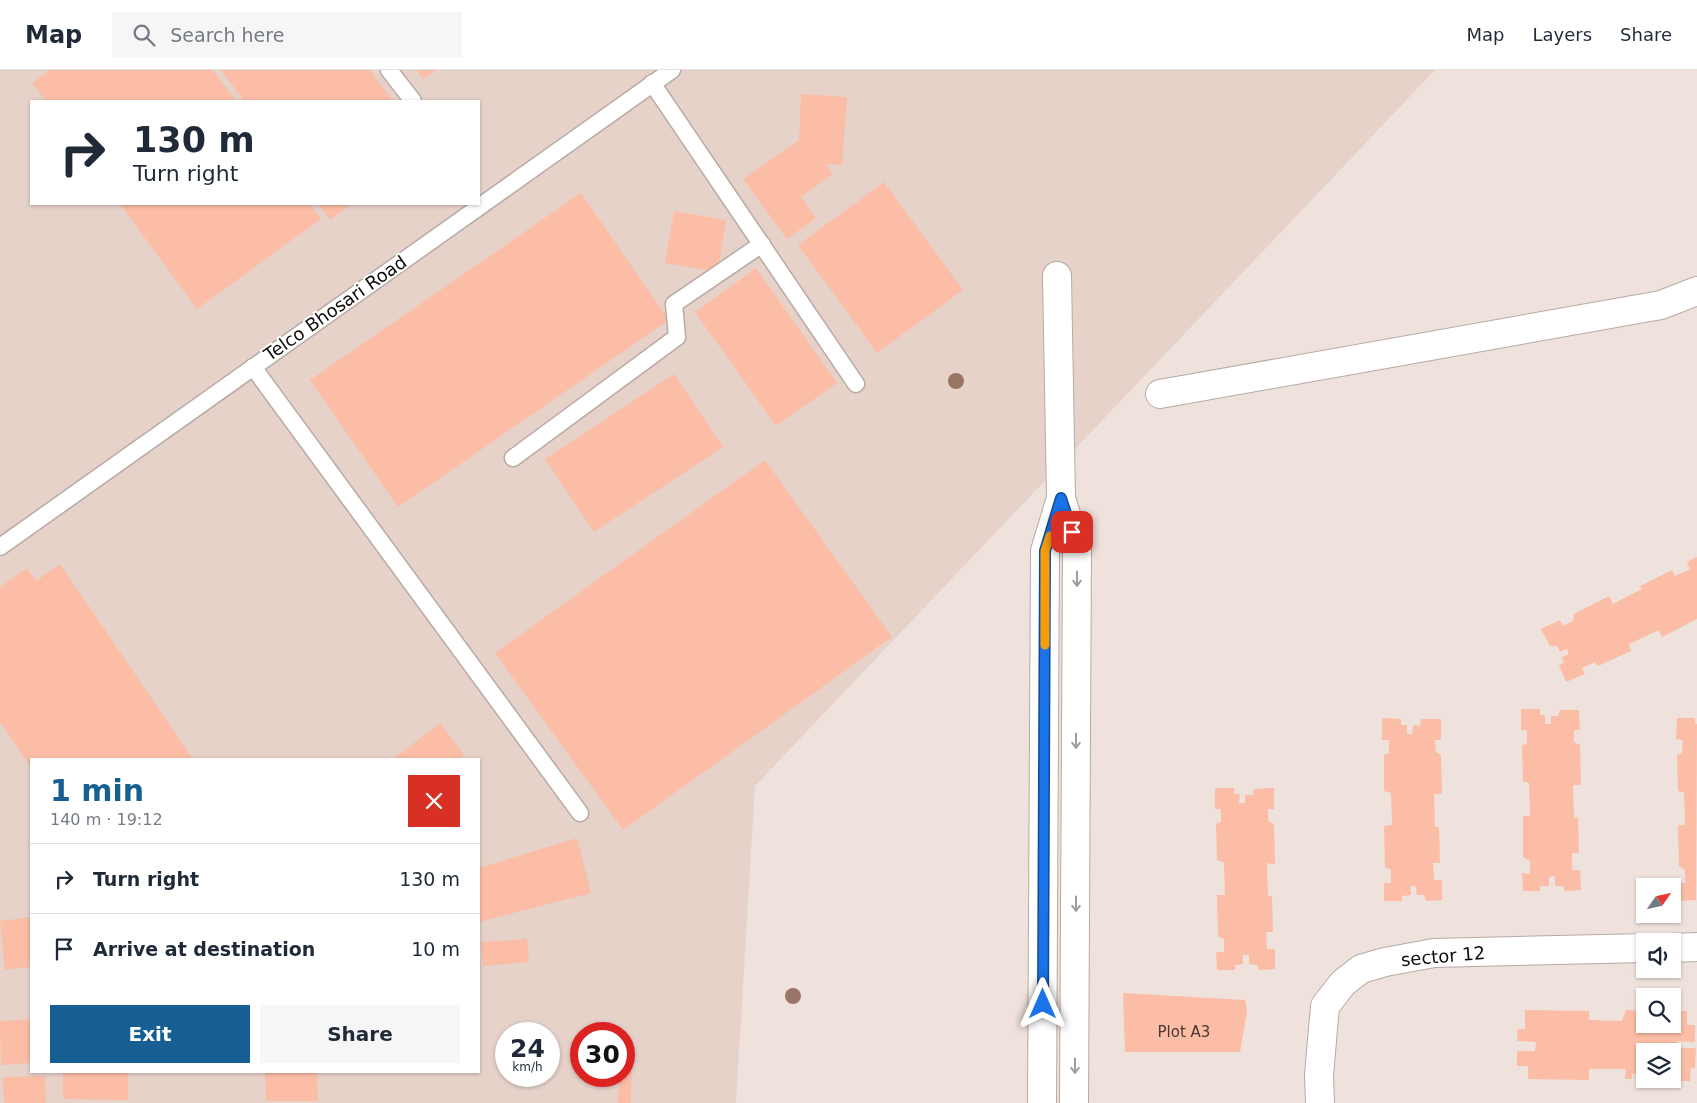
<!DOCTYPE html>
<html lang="en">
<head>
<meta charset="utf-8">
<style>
  :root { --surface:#fff; --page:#f6f6f7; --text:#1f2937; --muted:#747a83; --line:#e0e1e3; --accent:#175f93 }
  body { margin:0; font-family:"DejaVu Sans",sans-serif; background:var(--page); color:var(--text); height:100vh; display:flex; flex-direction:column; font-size:19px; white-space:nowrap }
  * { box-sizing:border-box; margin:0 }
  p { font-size:16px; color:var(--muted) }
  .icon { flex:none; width:28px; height:28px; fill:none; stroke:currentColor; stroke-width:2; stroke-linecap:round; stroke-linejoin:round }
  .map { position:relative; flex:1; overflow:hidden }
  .drawer { position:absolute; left:30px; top:688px; width:450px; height:315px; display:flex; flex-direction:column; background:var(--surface); border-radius:0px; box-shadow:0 1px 4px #0004 }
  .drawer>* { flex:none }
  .banner { position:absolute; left:30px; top:30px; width:450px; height:105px; border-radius:0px; box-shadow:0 1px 4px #0004; background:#fff; color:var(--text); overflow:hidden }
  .needle { width:32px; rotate:56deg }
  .controls { position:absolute; left:1636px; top:808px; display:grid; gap:10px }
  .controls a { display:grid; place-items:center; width:45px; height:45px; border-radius:0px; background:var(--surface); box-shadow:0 1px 4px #0004; font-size:25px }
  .speed { position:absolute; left:495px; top:952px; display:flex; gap:10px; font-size:25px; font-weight:700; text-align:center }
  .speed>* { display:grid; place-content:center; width:65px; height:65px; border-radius:50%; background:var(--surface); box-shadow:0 1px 4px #0004; line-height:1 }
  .speed small { font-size:12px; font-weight:400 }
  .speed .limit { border:8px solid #d22; background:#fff; color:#111 }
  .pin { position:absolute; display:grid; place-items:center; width:42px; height:42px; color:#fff; margin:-21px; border-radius:10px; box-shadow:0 2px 8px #0006 }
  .me { position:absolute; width:55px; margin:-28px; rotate:0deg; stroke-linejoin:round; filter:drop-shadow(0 0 4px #0008) }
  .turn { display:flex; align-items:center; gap:18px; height:105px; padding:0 20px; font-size:22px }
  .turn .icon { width:65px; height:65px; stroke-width:2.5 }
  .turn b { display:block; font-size:35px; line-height:42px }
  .round { display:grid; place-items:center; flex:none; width:52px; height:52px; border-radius:0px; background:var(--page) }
  .headline { display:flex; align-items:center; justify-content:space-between; height:85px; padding:0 20px }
  h1 { font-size:30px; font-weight:700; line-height:38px; color:var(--accent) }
  .primary-button { display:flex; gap:10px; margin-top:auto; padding:10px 20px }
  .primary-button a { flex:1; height:58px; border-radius:0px; background:var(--accent); color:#fff; font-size:20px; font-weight:700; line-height:58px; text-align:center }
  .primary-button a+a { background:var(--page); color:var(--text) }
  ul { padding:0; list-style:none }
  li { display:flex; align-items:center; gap:15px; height:70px; padding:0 20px; border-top:1px solid var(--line) }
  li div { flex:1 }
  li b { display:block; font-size:19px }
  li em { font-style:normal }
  header { display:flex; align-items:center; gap:30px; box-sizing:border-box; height:70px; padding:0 25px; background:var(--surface); border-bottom:1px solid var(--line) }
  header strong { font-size:24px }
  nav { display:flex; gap:28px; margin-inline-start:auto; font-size:18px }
  .search { width:350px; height:45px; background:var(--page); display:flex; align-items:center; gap:12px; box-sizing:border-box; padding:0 18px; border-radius:0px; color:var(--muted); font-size:19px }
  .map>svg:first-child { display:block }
</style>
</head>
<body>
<header>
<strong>Map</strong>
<div class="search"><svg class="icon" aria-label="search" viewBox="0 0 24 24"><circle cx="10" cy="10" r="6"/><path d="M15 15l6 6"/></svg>Search here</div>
<nav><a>Map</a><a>Layers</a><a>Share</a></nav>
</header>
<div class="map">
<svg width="1697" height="1033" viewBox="0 0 1697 1033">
  <rect width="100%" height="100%" fill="#efe1dc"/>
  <path fill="#e7d2ca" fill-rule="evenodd" d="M0 0H1435L755 716 736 1033H0ZM31 31H479V134H31ZM31 689H479V1001H31ZM506 964H549V1006H506ZM581 964H624V1006H581Z"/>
  <g fill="#fbbda5">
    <polygon points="50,0 213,0 236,31 46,31 32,13"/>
    <polygon points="221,0 370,0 393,31 244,31"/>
    <polygon points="417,0 436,0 423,9"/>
    <polygon points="801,24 847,27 842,95 826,94 833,104 801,127 816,148 787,169 743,109 799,70"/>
    <polygon points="884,112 963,220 877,283 798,175"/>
    <polygon points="581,123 669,250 398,437 310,310"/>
    <polygon points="120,134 310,134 321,149 197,239"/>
    <polygon points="318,134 351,134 330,150"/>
    <polygon points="674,141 726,150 718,202 665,193"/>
    <polygon points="756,198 837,313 776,356 695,242"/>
    <polygon points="674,304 723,377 594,462 545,389"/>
    <polygon points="765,390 892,567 623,760 495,583"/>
    <polygon points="1697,487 1697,549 1662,567 1659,560 1629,574 1631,581 1598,596 1595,592 1582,598 1585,604 1566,612 1559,595 1564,593 1562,587 1569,584 1567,579 1560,582 1557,576 1550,576 1541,559 1560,550 1563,556 1573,551 1574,544 1609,526 1613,534 1642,519 1640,516 1672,500 1675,506 1690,499 1687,492"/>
    <polygon points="60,494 193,689 31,689 31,697 0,652 0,517 27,498 36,511"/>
    <polygon points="1521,639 1540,639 1540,645 1545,645 1545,654 1551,654 1551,646 1558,646 1560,640 1579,640 1580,660 1574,660 1574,672 1580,675 1581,715 1573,715 1574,748 1578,747 1579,783 1572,783 1572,800 1580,800 1581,820 1565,821 1563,816 1555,816 1555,806 1549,807 1549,816 1540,816 1540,821 1523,821 1522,803 1530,804 1530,791 1523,787 1523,746 1530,746 1529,713 1523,711 1522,675 1527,674 1527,660 1521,660"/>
    <polygon points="1382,648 1401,649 1401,655 1407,655 1407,664 1412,664 1413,655 1420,656 1421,649 1441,649 1441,670 1435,670 1436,682 1441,685 1442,724 1434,724 1435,757 1439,757 1440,793 1433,793 1434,810 1442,810 1442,830 1426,831 1424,825 1417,825 1416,816 1410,816 1411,825 1402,826 1402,831 1384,831 1384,813 1391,813 1391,800 1385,797 1384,756 1392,755 1391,723 1384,721 1384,685 1389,683 1389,670 1382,670"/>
    <polygon points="1677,648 1695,648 1695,654 1697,654 1696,830 1678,831 1677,813 1685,813 1685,800 1679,796 1678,755 1685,755 1684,722 1678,721 1677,685 1682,683 1683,670 1676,669"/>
    <polygon points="440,653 464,685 459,689 393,689"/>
    <polygon points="1215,718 1234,718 1234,724 1240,724 1239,733 1245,733 1245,725 1253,725 1254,719 1274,718 1274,739 1268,739 1268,751 1274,754 1275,794 1267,793 1268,826 1272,826 1273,862 1266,862 1267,879 1275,879 1275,899 1259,900 1257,895 1249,894 1249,885 1243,885 1243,894 1235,895 1235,900 1217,900 1216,882 1224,882 1224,869 1218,866 1217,825 1225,825 1224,792 1217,790 1216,754 1221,752 1221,739 1215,739"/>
    <polygon points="577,768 591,823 479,852 479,798"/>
    <polygon points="31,847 31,897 5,900 0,851"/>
    <polygon points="527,869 529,892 483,896 481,872"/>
    <polygon points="1123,923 1245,930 1247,942 1240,982 1125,982"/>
    <polygon points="1525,940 1589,941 1589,950 1622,951 1626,940 1645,941 1645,954 1672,954 1672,941 1687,941 1687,955 1695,955 1695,972 1677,971 1677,978 1696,978 1695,998 1691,998 1690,1011 1647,1011 1648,1009 1672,1009 1672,981 1645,981 1645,1004 1632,1004 1632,1009 1625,1009 1626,999 1589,999 1589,1010 1528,1009 1528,996 1517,996 1517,981 1535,981 1536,972 1517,971 1518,959 1525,959"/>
    <polygon points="31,949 31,993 1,995 0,951"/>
    <polygon points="624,985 632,985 631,1033 618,1033 619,1006 624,1006"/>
    <polygon points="63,1001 128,1001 128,1030 63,1029"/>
    <polygon points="265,1001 317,1001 318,1031 266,1031"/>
    <polygon points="45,1006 46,1033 4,1033 3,1007"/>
  </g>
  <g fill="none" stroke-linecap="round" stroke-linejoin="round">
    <defs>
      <g id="lane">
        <polyline points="389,0 413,31"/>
        <polyline points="652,13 856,314"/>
        <polyline points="253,297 580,743"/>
        <polyline points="513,388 677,267 674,234 762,174"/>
        <polyline points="0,477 672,0"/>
      </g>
      <g id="street">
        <polyline points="1057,206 1061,428 1077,480 1074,1033"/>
        <polyline points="1160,324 1661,235 1697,221"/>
        <polyline points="1672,878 1697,877"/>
        <polyline points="1042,1033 1045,481 1061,428"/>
        <polyline points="1320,1033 1319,1005 1325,936 1343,913 1361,899 1385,892 1434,883 1645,878"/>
      </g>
    </defs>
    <use href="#lane" stroke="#b7aaa5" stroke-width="19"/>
    <use href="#street" stroke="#b7aaa5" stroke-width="30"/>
    <use href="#lane" stroke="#fff" stroke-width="16"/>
    <use href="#street" stroke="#fff" stroke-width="28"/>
  </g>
  <g fill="#997565">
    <circle cx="956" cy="311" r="8"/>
    <circle cx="793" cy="926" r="8"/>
  </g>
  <defs><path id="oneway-shaft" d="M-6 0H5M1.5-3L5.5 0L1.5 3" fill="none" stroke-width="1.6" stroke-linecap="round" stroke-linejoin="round" transform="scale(1.25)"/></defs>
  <g stroke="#9f9d9d">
    <use href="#oneway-shaft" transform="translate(1077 509) rotate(90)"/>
    <use href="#oneway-shaft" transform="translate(1076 671) rotate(90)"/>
    <use href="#oneway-shaft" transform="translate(1076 834) rotate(90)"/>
    <use href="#oneway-shaft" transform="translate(1075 996) rotate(90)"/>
  </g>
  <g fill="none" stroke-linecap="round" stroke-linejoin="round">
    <defs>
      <polyline id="route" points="1043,934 1045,481 1061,428 1072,462"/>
    </defs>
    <use href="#route" stroke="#114b97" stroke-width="12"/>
    <use href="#route" stroke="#1a73e8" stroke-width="9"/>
    <polyline stroke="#f59e0b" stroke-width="9" points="1045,575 1045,481 1050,466"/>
  </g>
  <g text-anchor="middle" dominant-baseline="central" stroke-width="4" stroke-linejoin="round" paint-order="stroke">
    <g font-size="15" fill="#4a3830">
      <text x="1184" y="962">Plot A3</text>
    </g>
    <g font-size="18" fill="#0f0b09" stroke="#fff">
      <text transform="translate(335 238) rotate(-35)">Telco Bhosari Road</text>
      <text transform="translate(1443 886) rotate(-5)">sector 12</text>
    </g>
  </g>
</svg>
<div class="controls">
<a><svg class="needle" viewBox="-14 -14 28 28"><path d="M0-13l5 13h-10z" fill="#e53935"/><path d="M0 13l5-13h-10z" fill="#747a83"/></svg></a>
<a><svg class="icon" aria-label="sound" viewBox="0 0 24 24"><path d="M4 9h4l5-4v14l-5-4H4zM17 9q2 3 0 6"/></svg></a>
<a><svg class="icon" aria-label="search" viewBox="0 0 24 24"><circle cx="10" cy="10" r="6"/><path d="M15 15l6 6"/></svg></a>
<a><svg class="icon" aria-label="layers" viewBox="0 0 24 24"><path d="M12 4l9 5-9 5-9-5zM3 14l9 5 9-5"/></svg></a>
</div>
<div class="speed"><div>24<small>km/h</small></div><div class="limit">30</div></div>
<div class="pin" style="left:1072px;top:462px;background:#d93025"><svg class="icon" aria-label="arrive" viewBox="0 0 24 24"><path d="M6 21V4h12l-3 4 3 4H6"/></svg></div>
<svg class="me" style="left:1043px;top:934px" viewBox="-20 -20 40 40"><path d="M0-17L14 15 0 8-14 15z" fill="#1a73e8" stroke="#fff" stroke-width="4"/></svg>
<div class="banner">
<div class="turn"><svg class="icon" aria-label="right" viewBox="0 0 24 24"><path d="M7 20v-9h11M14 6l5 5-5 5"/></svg><div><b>130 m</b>Turn right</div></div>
</div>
<section class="drawer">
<div class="headline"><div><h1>1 min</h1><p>140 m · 19:12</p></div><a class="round" style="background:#d93025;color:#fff"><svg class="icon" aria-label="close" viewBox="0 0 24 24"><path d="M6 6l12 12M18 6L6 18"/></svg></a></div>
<ul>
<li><svg class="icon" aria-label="right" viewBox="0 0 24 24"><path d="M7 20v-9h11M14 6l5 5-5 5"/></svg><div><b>Turn right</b></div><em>130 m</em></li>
<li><svg class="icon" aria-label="arrive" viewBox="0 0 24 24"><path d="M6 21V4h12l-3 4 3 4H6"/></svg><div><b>Arrive at destination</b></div><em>10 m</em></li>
</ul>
<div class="primary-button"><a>Exit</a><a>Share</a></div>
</section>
</div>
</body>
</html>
